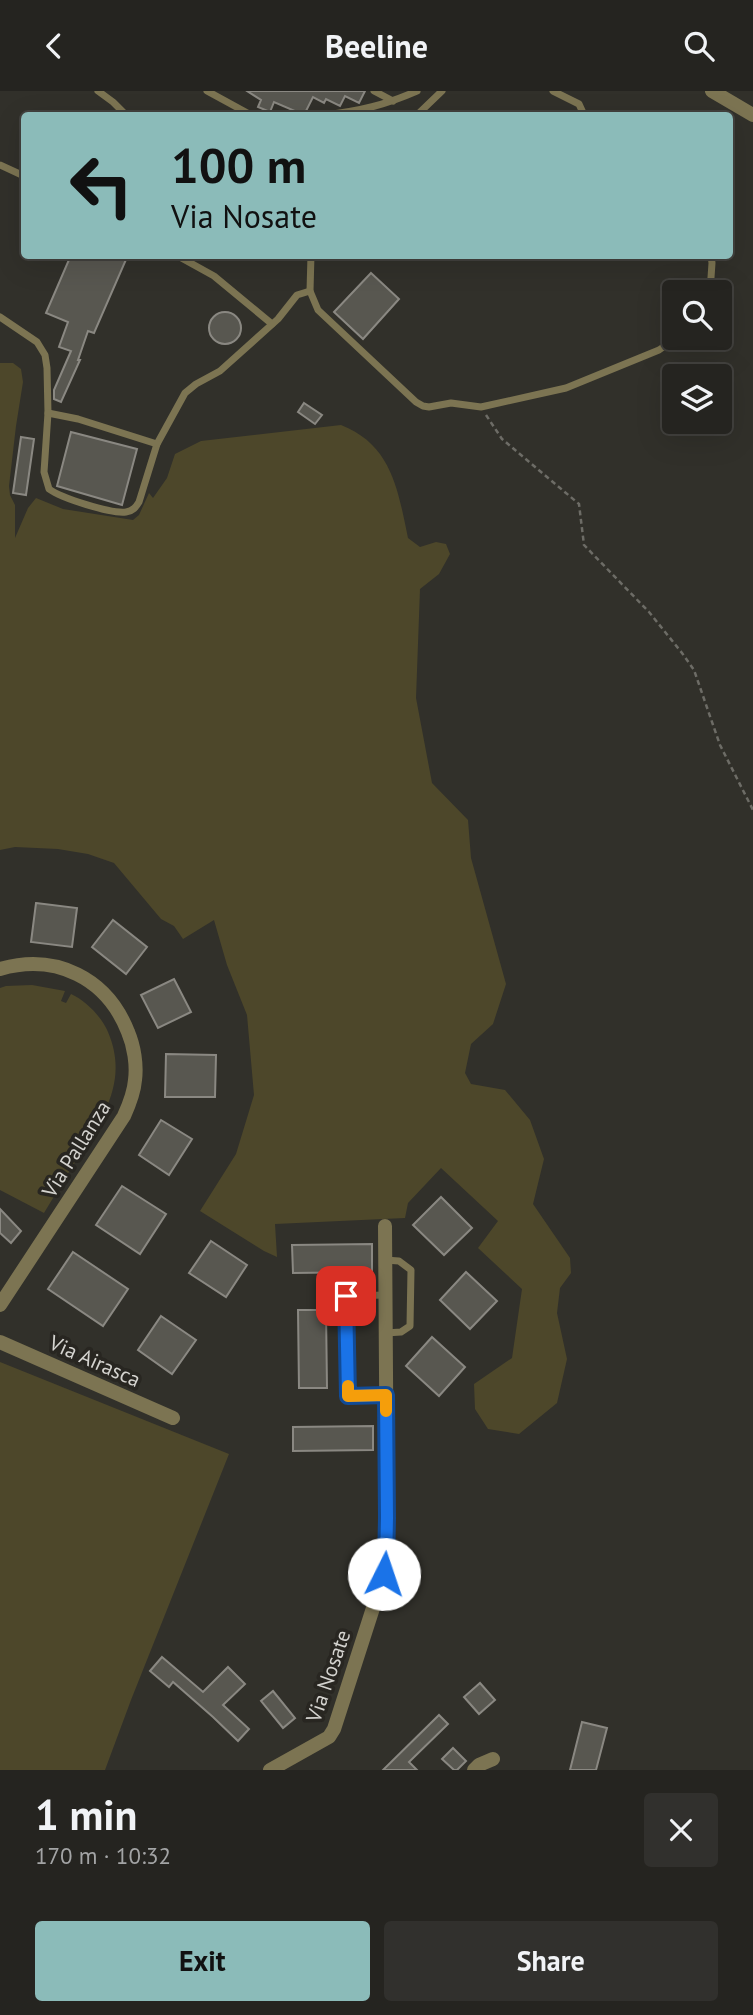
<!DOCTYPE html>
<html lang="en">
<head>
<meta charset="utf-8">
<style>
  :root { --surface:#252420; --page:#31302d; --text:#f1f3f6; --muted:#a3a4a5; --line:#42413e; --accent:#8bbbb9 }
  body { margin:0; font-family:"PT Sans",sans-serif; background:var(--page); color:var(--text); height:100vh; display:flex; flex-direction:column; font-size:26px; white-space:nowrap }
  * { box-sizing:border-box; margin:0 }
  p { font-size:23px; color:var(--muted) }
  .icon { flex:none; width:38px; height:38px; fill:none; stroke:currentColor; stroke-width:2; stroke-linecap:round; stroke-linejoin:round }
  .map { position:relative; height:1679px; overflow:hidden }
  .drawer { display:flex; flex-direction:column; background:var(--surface); flex:1 }
  .drawer>* { flex:none }
  .top-card { position:absolute; left:21px; top:21px; width:712px; height:147px; border-radius:7px; box-shadow:0 7px 28px #0002,0 0 0 2px var(--line); background:#8bbbb9; color:#111; overflow:hidden }
  .fabs { position:absolute; left:662px; top:189px; display:grid; gap:14px }
  .fabs a { display:grid; place-items:center; width:70px; height:70px; border-radius:7px; background:var(--surface); box-shadow:0 7px 28px #0002,0 0 0 2px var(--line); font-size:35px }
  .pin { position:absolute; display:grid; place-items:center; width:60px; height:60px; color:#fff; margin:-30px; border-radius:14px; box-shadow:0 4px 10px #0006 }
  .me { position:absolute; width:77px; margin:-38px; rotate:4deg; stroke-linejoin:round; filter:drop-shadow(0 0 5px #0008) }
  .turn { display:flex; align-items:center; gap:24px; height:147px; padding:0 35px; font-size:32px }
  .turn .icon { width:91px; height:91px; stroke-width:2.5 }
  .turn b { display:block; font-size:49px; line-height:60px }
  .round { display:grid; place-items:center; flex:none; width:74px; height:74px; border-radius:7px; background:var(--page) }
  .overview { display:flex; align-items:center; justify-content:space-between; height:119px; padding:0 35px }
  h1 { font-size:42px; font-weight:700; line-height:52px }
  .cta { display:flex; gap:14px; margin-top:auto; padding:14px 35px }
  .cta a { flex:1; height:80px; border-radius:7px; background:var(--accent); color:#111; font-size:28px; font-weight:700; line-height:80px; text-align:center }
  .cta a+a { background:var(--page); color:var(--text) }
  header { display:flex; justify-content:space-between; align-items:center; height:91px; padding:0 35px; background:var(--surface); font-size:32px; font-weight:700 }
  .map>svg:first-child { display:block }
</style>
</head>
<body>
<header><svg class="icon" aria-label="back" viewBox="0 0 24 24"><path d="M15 5l-7 7 7 7"/></svg>Beeline<svg class="icon" aria-label="search" viewBox="0 0 24 24"><circle cx="10" cy="10" r="6"/><path d="M15 15l6 6"/></svg></header>
<div class="map">
<svg width="753" height="1679" viewBox="0 0 753 1679">
  <rect width="100%" height="100%" fill="#31302a"/>
  <g fill="#4d472a">
    <path d="M0 272H13L21 278 23 291 16 335 9 395 10 404 15 414V447L28 417 36 407 63 418 133 429 139 424 149 402 153 407 167 387 175 363 201 350 341 334C392 354 398 399 408 447L420 456 436 451 446 453 450 463 439 483 420 498 416 607 432 692 468 729 471 767 506 893 493 933 471 953 465 982 471 993 505 999 530 1029 544 1068 533 1113 570 1167 571 1182 560 1197 557 1222 567 1268 557 1312 519 1343 488 1338 475 1318 474 1293 512 1267 522 1198 478 1157 498 1130 441 1077 408 1112 405 1127 275 1133 277 1166 264 1160 200 1120 236 1063 254 1004 247 924 227 874 214 829 183 848 174 835 161 828 114 772 88 763 58 758 15 756 0 759Z"/>
    <path d="M32 894 65 900 61 910 66 912 71 903C86 910 101 925 108 941 128 988 105 1023 81 1062 68 1082 56 1102 44 1122L0 1099V897L6 895Z"/>
    <polygon points="0,1271 229,1363 131,1609 105,1679 0,1679"/>
  </g>
  <g fill="#585750" stroke="#8a8882" stroke-width="2">
    <polygon points="247,0 365,0 359,12 345,5 340,15 326,8 324,12 313,6 304,24 274,11 270,21 258,16 261,9"/>
    <polygon points="71,164 128,164 94,242 88,240 78,269 80,269 61,311 54,308 54,299 71,260 59,256 68,231 46,222"/>
    <polygon points="371,182 399,208 363,248 334,221"/>
    <circle cx="225" cy="237" r="16"/>
    <polygon points="304,312 322,324 315,333 298,321"/>
    <polygon points="71,341 137,358 122,414 57,395"/>
    <polygon points="21,346 34,348 26,404 13,402"/>
    <polygon points="36,812 77,817 72,856 31,851"/>
    <polygon points="113,829 147,856 126,883 92,856"/>
    <polygon points="174,888 191,921 158,937 141,904"/>
    <polygon points="166,963 216,964 215,1006 165,1006"/>
    <polygon points="161,1029 192,1048 169,1084 139,1064"/>
    <polygon points="122,1095 166,1123 140,1163 96,1134"/>
    <polygon points="441,1106 472,1137 444,1164 413,1134"/>
    <polygon points="0,1118 21,1140 11,1152 0,1142"/>
    <polygon points="211,1150 247,1174 226,1206 189,1182"/>
    <polygon points="372,1153 372,1181 293,1182 292,1154"/>
    <polygon points="73,1161 128,1198 103,1235 48,1198"/>
    <polygon points="466,1181 497,1210 470,1238 440,1209"/>
    <polygon points="298,1219 326,1219 327,1297 299,1297"/>
    <polygon points="161,1225 196,1249 172,1283 138,1259"/>
    <polygon points="432,1246 465,1276 439,1305 406,1275"/>
    <polygon points="373,1335 373,1359 293,1360 293,1336"/>
    <polygon points="162,1566 203,1601 228,1576 245,1593 223,1614 249,1638 238,1650 213,1626 173,1591 169,1596 150,1580"/>
    <polygon points="480,1592 495,1609 479,1623 464,1606"/>
    <polygon points="273,1600 295,1627 283,1637 261,1610"/>
    <polygon points="439,1624 448,1633 409,1671 417,1679 383,1679"/>
    <polygon points="582,1631 607,1637 596,1679 570,1679"/>
    <polygon points="453,1657 466,1670 457,1679 454,1679 442,1668"/>
  </g>
  <g fill="none" stroke-linecap="round" stroke-linejoin="round">
    <polyline stroke="#6d6c66" stroke-width="2.5" stroke-dasharray="5 3.5" stroke-linecap="butt" points="486,324 502,348 579,413 584,454 649,521 682,562 694,579 720,654 753,719"/>
    <g stroke="#7c7452" stroke-width="7">
      <polyline points="98,0 113,11 126,24"/>
      <polyline points="207,0 251,24"/>
      <polyline points="374,0 393,10"/>
      <polyline points="553,0 579,13 584,24"/>
      <path d="M325 24C360 20 385 14 417 0"/>
      <polyline points="417,24 442,0"/>
      <polyline points="0,74 24,85"/>
      <polyline points="176,164 214,185 272,233"/>
      <polyline points="311,164 310,200 318,219 416,311 423,315 429,316 451,312 481,316 566,297 659,259 676,247"/>
      <polyline points="710,201 712,172 711,164"/>
      <path d="M0 226 37 251 45 264 47 277 48 322 44 381 49 398C61 407 111 423 126 421 133 420 136 416 139 411L157 353 185 302 196 293 220 280 278 228 297 204 310 200"/>
      <polyline points="48,322 78,328 157,353"/>
      <polyline points="385,1169 399,1170 411,1179 410,1235 401,1241 386,1242"/>
      <polyline points="385,1204 346,1205 348,1305 386,1304"/>
    </g>
    <g stroke="#7c7452" stroke-width="14">
      <path d="M0 878C56 862 107 887 128 941 134 955 137 974 135 989 134 1002 129 1014 124 1025L0 1214"/>
      <polyline points="0,1251 173,1327"/>
      <polyline points="270,1679 329,1646 334,1638 384,1483 386,1473 387,1427 385,1135"/>
      <polyline points="474,1679 479,1674 493,1668"/>
    </g>
    <polyline stroke="#7c7452" stroke-width="14" points="712,0 753,24"/>
  </g>
  <g fill="none" stroke-linecap="round" stroke-linejoin="round">
    <defs>
      <polyline id="route" points="346,1205 348,1305 386,1304 387,1427 386,1472 384,1483"/>
    </defs>
    <use href="#route" stroke="#114b97" stroke-width="18"/>
    <use href="#route" stroke="#1a73e8" stroke-width="12"/>
    <polyline stroke="#f59e0b" stroke-width="12" points="348,1295 348,1305 386,1304 386,1320"/>
  </g>
  <g text-anchor="middle" dominant-baseline="central" stroke-width="7" stroke-linejoin="round" paint-order="stroke">
    <g font-size="21" fill="#d4d3cf" stroke="#282621">
      <text transform="translate(76 1058) rotate(-58)">Via Pallanza</text>
      <text transform="translate(95 1270) rotate(24)">Via Airasca</text>
      <text transform="translate(328 1585) rotate(-71)">Via Nosate</text>
    </g>
  </g>
</svg>
<div class="fabs">
<a><svg class="icon" aria-label="search" viewBox="0 0 24 24"><circle cx="10" cy="10" r="6"/><path d="M15 15l6 6"/></svg></a>
<a><svg class="icon" aria-label="layers" viewBox="0 0 24 24"><path d="M12 4l9 5-9 5-9-5zM3 14l9 5 9-5"/></svg></a>
</div>
<div class="pin" style="left:346px;top:1205px;background:#d93025"><svg class="icon" aria-label="arrive" viewBox="0 0 24 24"><path d="M6 21V4h12l-3 4 3 4H6"/></svg></div>
<svg class="me" style="left:384px;top:1483px" viewBox="-20 -20 40 40"><circle r="19" fill="#fff"/><path d="M0-13L10 11 0 6-10 11z" fill="#1a73e8"/></svg>
<div class="top-card">
<div class="turn"><svg class="icon" aria-label="left" viewBox="0 0 24 24"><path d="M17 20v-9H6M10 6l-5 5 5 5"/></svg><div><b>100 m</b>Via Nosate</div></div>
</div>
</div>
<section class="drawer">
<div class="overview"><div><h1>1 min</h1><p>170 m · 10:32</p></div><a class="round"><svg class="icon" aria-label="close" viewBox="0 0 24 24"><path d="M6 6l12 12M18 6L6 18"/></svg></a></div>
<div class="cta"><a>Exit</a><a>Share</a></div>
</section>
</body>
</html>
